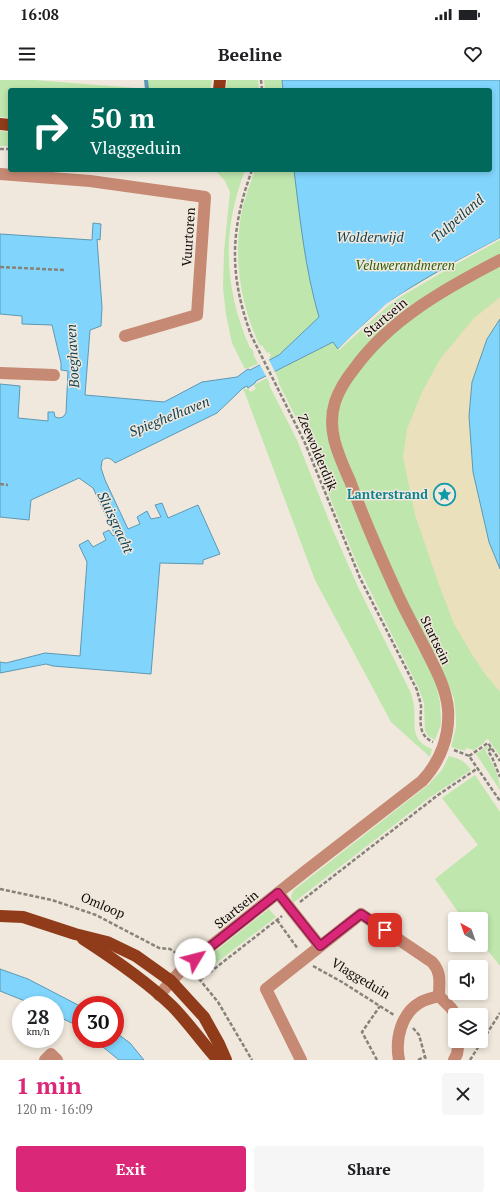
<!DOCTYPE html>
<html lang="en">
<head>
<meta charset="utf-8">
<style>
  :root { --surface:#fff; --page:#f6f6f6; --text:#202124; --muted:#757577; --accent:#db2777 }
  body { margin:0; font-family:"PT Serif",serif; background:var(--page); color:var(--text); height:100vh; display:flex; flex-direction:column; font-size:15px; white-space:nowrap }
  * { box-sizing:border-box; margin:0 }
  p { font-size:13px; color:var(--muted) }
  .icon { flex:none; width:22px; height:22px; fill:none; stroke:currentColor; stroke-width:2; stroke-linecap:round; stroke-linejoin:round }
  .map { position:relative; height:980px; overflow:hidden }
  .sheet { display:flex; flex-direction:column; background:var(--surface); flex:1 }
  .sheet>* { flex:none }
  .guide { position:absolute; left:8px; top:8px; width:484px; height:84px; border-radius:4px; box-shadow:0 2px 6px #0003; background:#00695c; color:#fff; overflow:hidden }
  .needle { width:26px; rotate:320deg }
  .fabs { position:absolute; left:448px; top:832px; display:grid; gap:8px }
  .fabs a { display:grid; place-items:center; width:40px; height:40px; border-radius:4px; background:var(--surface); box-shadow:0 2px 6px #0003; font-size:20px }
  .speed { position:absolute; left:12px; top:916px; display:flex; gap:8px; font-size:20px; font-weight:700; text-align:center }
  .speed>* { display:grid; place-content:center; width:52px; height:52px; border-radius:50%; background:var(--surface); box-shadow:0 2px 6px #0003; line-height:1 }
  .speed small { font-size:10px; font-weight:400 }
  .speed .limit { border:6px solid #d22; background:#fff; color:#111 }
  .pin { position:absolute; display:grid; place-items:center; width:34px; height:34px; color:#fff; margin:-17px; border-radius:8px; box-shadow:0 2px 6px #0006 }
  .me { position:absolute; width:44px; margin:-22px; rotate:53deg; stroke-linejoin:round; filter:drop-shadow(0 0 3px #0008) }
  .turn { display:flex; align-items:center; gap:14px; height:84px; padding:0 16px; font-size:18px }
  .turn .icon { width:52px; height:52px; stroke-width:2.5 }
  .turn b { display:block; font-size:28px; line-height:34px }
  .round { display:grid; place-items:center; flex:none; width:42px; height:42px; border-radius:4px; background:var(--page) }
  .headline { display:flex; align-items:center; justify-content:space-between; height:68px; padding:0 16px }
  h1 { font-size:24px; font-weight:700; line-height:30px; color:var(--accent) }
  .cta { display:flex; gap:8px; margin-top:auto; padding:8px 16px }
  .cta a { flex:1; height:46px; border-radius:4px; background:var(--accent); color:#fff; font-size:16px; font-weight:700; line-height:46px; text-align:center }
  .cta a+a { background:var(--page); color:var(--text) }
  .status { display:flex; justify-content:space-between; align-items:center; height:28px; padding:0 20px; background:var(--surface); direction:ltr }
  .status svg { height:11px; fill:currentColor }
  header { display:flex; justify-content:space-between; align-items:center; height:52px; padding:0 16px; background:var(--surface); font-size:18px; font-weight:700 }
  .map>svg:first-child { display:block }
</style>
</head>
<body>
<div class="status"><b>16:08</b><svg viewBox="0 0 49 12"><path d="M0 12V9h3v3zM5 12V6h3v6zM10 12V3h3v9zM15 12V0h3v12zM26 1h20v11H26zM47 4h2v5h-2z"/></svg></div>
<header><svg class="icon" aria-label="menu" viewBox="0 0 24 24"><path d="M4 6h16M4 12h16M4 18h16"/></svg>Beeline<svg class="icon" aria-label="heart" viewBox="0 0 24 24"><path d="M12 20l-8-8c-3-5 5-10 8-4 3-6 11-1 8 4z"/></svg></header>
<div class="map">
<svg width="500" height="980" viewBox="0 0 500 980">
  <rect width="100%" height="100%" fill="#f0e8dc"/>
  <g fill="#bee6ad">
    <polygon points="0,0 34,0 148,9 148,0 212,0 210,10 10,10 10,38 0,37"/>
    <polygon points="227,0 258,0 259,10 226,10"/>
    <path d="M264 0H500V676L488 659 484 661 485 662 474 670 466 668 465 671 451 667 456 647V637L454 619 448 603 403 514 376 451 341 363 337 343 340 299C331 312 327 325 326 341L384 498 410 553 431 592 436 605 440 622 441 644 435 660 428 656 425 651 424 623 419 609 388 547 358 486 339 440 306 357 278 302 279 301 275 292 329 264 312 214 319 237 279 275 271 279 269 277 271 276 269 272 267 273 262 265 260 266C242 228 234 185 240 143 242 125 249 107 255 90H490V10H265Z"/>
    <polygon points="0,51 10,52 10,66 0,66"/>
    <path d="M210 90H245C240 103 236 117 233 131 223 178 231 225 250 268H251L254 273 253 274 258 284 245 289 232 263 226 234 223 208 224 172 230 112 225 101 218 93Z"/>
    <path d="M267 298 270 304 269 305 297 360 332 448 358 507 411 613C412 617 413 621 414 625 416 645 409 660 432 669L430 677 391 642 315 500 243 308 244 307 246 310 248 308 250 312 256 309 254 305Z"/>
    <path d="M487 666 488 668 485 670C492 682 500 697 500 710L476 674Z"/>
    <path d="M449 676C459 679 464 680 471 690L429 718 293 823 291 816 294 810 428 705 442 690Z"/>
    <polygon points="475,695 500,732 500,886 481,862 481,839 463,839 435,799 478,765 442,718"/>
    <polygon points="269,829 276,837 207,890 201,893 198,891 199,884"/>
  </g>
  <polygon fill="#eae0bb" points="500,217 500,239 487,259 469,336 473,392 489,462 500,489 500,612 485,594 471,573 454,544 439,505 415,435 403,377 407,349 422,312 440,279 473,239"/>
  <g fill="#81d5fc" stroke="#5e98b3">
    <path d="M282 0H500V158C467 176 432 193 401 214 378 229 358 250 338 269L333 262 256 301 255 303 248 308 247 306 243 308 217 333 115 383C111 378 106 376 102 381L101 388 105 400 128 449 140 444 137 437 147 431 151 439 161 437 155 425 162 423 168 438 198 425 220 474 203 480V484L160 483 151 594 53 586 46 584 0 593V582L6 583 45 573 80 576 87 482 79 465 88 460 93 467 106 460 103 453 109 450 113 456 115 455 93 408 79 398 31 420 29 440 0 437V304L20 306 18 338 48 341V332H54L55 337 59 338 63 337 66 333 68 291 61 290V283L52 245 22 244V236L0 234V154L92 160 93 143 101 144 100 160 97 159 102 227 101 246 90 250 85 315 164 322 202 302 237 297 248 289 250 290 279 275 319 237C305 189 300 139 294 90H490V10H283Z"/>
    <polygon points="500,239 500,489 489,462 473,392 469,336 472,302 487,259"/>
    <polygon points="0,889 28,899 80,926 81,927 81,949 76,945 55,935 55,925 35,925 0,911"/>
    <polygon points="115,952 130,963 144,980 119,980 93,959 115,959"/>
  </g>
  <g fill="#f0e8dc">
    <polygon points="500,158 500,160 460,182 402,216 388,226 339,270 338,269 351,256 386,224 401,214 459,180"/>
    <polygon points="268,278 276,294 267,298 259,283"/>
  </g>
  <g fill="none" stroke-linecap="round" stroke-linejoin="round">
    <polyline stroke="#5e98b3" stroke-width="4" points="146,0 147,9"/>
    <g stroke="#87827a" stroke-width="2.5" stroke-dasharray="4 2" stroke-linecap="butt">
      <polyline points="261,0 262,10"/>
      <polyline points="0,69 10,69"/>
      <path d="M252 90C230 150 229 195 251 255L305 363 360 498 417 610C418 615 420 620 421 626 421 640 417 655 433 662"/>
      <polyline points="0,187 64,190"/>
      <polyline points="0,404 8,405"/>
      <polyline points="491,668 488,671 492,677 500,697"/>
      <polyline points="454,670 469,676 500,721"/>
      <polyline points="469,676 488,663 500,681"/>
      <polyline points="0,809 52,820 96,835 159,868 170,869 179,875"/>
      <polyline points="300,822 438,715 478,688"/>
      <polyline points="277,840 298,869"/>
      <polyline points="313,886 342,902 394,935"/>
      <polyline points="195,894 218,922 252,980"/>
      <polyline points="200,900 282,836"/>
      <polyline points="413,948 419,955 426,980"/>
      <polyline points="377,980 362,952 380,926"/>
      <polyline points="418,980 424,977"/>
      <polyline points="470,980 500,933"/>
    </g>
    <g stroke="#c68973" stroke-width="12">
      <polyline points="0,94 90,101 205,117 197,235 125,256"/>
      <polyline points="0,293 54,295"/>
      <polyline points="278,813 320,866"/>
      <path d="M159 915 187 884 202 873 307 790 422 701C440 682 450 656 448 629 446 608 436 590 427 572 417 552 406 533 397 513 380 476 364 439 350 401 339 376 326 350 335 322 339 310 346 299 354 289 390 239 446 208 500 180"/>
      <polyline points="45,980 51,974 57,980"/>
      <path d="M301 980 266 909 361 834 432 882C442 893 439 902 439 916L451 928 456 935"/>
      <path d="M399 980C395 959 401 933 421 922 426 919 433 918 439 916"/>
      <polyline points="454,980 457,974 459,961"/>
    </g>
    <g stroke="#903b19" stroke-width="12">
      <polyline points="219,10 220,0"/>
      <polyline points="0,44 10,45"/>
      <polyline points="0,836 23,837 75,854 107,862 136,876 171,901 204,937 219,964 226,980"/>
      <path d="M83 859C114 879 145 900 172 926 189 943 202 963 218 980"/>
    </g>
  </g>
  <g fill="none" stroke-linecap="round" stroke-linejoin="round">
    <defs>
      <polyline id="route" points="195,879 278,813 320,866 361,834 385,850"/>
    </defs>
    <use href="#route" stroke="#8e194d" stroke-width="10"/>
    <use href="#route" stroke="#db2777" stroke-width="7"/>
  </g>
  <defs>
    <symbol id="sight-ring" viewBox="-11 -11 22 22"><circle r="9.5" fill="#f0e8dc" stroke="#0f9aa8" stroke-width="1.5"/><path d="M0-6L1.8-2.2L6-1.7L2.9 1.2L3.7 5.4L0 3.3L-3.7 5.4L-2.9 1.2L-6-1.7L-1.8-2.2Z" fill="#0f9aa8"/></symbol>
  </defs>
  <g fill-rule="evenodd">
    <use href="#sight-ring" x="432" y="402" width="25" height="25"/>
  </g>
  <g text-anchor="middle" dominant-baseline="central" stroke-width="3" stroke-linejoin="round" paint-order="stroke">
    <g font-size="13" fill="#0e0b08" stroke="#f0e8dc">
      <text transform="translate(188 157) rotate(-86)">Vuurtoren</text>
      <text transform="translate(385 237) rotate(-40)">Startsein</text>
      <text transform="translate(318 372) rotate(67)">Zeewolderdijk</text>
      <text transform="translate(436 560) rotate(64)">Startsein</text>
      <text transform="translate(103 825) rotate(23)">Omloop</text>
      <text transform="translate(236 829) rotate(-39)">Startsein</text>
      <text transform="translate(361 898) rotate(31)">Vlaggeduin</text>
    </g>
    <g font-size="13" font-style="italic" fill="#295c06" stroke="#f0e8dc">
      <text x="405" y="185">Veluwerandmeren</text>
    </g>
    <g font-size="13" font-weight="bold" fill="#0d838f" stroke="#f0e8dc" text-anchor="end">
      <text x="428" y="414">Lanterstrand</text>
    </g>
    <g font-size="14" font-style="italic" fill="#104155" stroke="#f0e8dc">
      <text transform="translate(457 138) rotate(-41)">Tulpeiland</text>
      <text x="370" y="156">Wolderwijd</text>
      <text transform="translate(72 276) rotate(-93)">Boeghaven</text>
      <text transform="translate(169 336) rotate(-22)">Spieghelhaven</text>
      <text transform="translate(116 442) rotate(65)">Sluisgracht</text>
    </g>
  </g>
</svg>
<div class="fabs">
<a><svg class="needle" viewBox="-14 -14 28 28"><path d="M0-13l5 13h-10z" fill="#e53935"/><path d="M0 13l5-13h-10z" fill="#757577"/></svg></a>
<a><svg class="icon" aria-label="sound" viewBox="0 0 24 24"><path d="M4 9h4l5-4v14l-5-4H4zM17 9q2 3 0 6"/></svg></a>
<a><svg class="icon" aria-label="layers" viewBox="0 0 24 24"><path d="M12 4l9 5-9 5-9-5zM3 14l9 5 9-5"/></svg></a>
</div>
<div class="speed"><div>28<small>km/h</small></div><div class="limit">30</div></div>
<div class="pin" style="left:385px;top:850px;background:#d93025"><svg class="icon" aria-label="arrive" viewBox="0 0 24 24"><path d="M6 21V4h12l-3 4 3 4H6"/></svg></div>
<svg class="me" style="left:195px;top:879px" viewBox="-20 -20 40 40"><circle r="19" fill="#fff"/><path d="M0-13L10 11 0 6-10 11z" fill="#db2777"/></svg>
<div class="guide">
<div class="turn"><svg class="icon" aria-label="right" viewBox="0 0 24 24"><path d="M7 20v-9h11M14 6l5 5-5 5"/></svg><div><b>50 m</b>Vlaggeduin</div></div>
</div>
</div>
<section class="sheet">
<div class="headline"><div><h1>1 min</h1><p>120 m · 16:09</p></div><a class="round"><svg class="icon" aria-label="close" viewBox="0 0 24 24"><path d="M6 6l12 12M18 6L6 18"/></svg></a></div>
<div class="cta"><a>Exit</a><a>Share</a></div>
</section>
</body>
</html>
